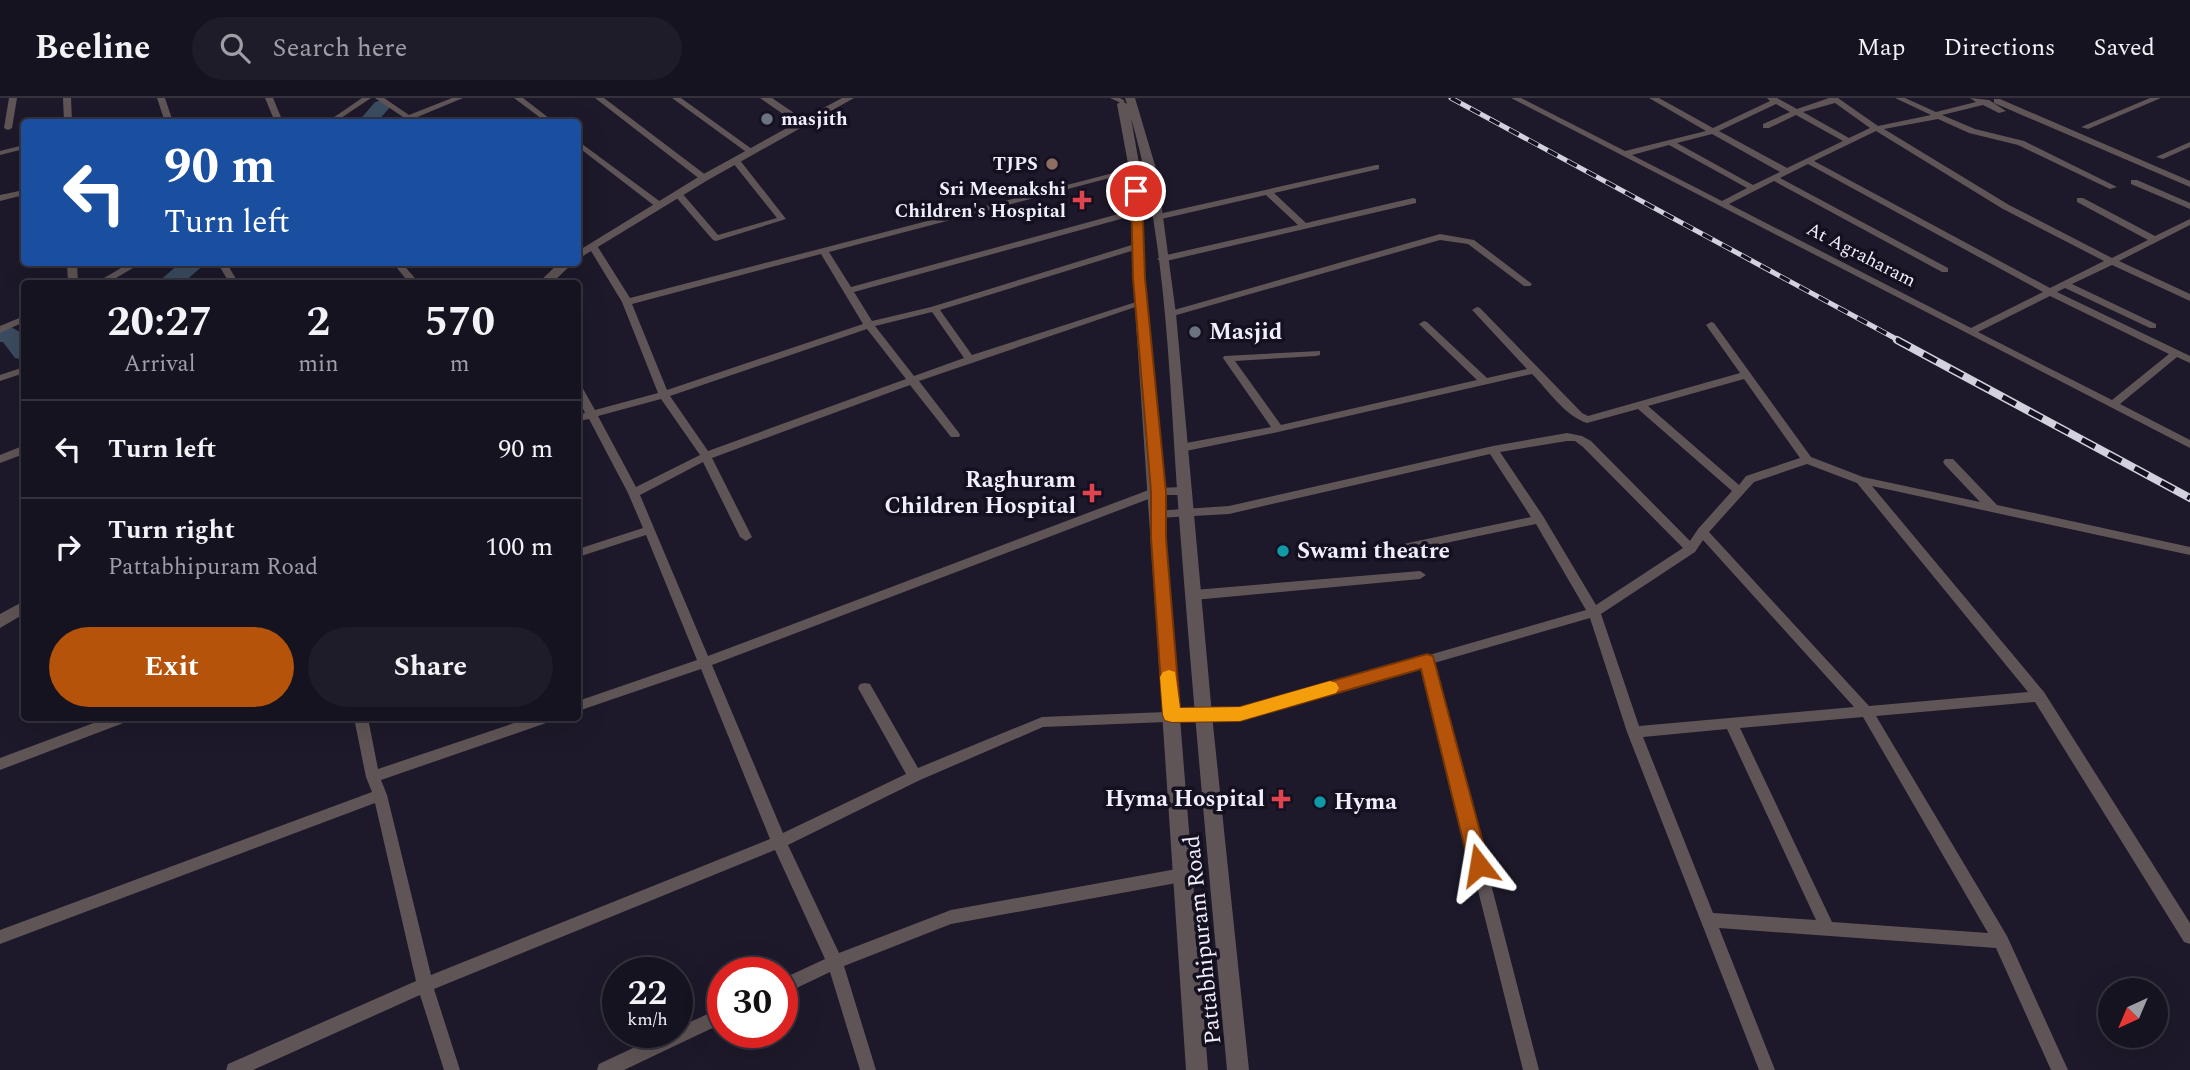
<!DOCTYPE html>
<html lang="en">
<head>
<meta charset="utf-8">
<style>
  :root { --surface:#161320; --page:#1f1c29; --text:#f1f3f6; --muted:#9e9ea5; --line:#35323e; --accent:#b45309 }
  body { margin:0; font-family:Spectral,serif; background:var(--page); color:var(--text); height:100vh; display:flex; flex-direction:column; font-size:26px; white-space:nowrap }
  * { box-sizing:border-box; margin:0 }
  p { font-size:23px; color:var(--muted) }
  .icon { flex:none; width:38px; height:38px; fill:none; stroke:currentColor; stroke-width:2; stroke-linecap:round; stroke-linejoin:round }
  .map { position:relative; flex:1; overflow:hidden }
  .side { position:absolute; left:21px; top:182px; width:560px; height:441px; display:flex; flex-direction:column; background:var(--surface); border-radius:7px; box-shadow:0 7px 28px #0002,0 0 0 2px var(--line) }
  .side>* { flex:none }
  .top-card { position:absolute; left:21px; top:21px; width:560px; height:147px; border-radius:7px; box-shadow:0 7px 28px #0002,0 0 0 2px var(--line); background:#1a4fa0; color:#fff; overflow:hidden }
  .needle { width:46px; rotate:224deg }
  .fabs { position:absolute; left:2098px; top:880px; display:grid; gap:14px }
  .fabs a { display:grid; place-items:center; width:70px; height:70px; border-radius:50%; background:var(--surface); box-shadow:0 7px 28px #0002,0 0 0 2px var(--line); font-size:35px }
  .speed { position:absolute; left:602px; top:859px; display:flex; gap:14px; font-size:35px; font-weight:700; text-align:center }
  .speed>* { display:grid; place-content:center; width:91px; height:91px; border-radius:50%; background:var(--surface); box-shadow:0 7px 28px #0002,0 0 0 2px var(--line); line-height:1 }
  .speed small { font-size:18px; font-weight:400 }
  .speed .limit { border:10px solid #d22; background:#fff; color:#111 }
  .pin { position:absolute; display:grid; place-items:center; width:60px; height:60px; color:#fff; margin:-30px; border:4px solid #fff; border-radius:50%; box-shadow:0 2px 7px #0007 }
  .me { position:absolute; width:77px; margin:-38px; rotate:346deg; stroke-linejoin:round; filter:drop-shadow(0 0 5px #0008) }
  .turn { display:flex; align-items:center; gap:24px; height:147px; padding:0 28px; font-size:32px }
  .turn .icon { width:91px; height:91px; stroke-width:2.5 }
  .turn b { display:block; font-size:49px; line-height:60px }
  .eta { display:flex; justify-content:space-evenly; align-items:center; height:119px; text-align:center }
  .eta b { font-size:42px; font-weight:700; line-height:49px }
  .action { display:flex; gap:14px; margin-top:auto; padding:14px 28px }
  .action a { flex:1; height:80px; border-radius:42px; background:var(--accent); color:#fff; font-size:28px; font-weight:700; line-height:80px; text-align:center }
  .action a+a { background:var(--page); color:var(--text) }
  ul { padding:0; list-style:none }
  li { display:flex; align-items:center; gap:21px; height:98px; padding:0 28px; border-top:2px solid var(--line) }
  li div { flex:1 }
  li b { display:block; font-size:26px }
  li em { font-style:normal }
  header { display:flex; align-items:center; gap:42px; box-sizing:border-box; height:98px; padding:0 35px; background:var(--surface); border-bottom:2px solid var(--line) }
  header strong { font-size:33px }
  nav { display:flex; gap:38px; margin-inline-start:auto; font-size:24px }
  .search { width:490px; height:63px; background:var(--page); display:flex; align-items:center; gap:18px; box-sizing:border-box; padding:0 24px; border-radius:38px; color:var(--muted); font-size:26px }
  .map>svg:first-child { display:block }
</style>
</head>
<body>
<header>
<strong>Beeline</strong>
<div class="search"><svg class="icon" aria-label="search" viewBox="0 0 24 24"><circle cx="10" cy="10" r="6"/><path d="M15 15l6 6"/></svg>Search here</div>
<nav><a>Map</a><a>Directions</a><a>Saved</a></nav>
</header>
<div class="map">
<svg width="2190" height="972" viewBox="0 0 2190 972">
  <rect width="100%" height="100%" fill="#1d192a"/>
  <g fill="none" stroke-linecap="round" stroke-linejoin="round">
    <g fill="#3b4c61" fill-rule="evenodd">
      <polygon points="382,2 391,8 377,24 358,24 375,4"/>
      <polygon points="181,164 207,164 182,186 156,186"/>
      <path d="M9 229C27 233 24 247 24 262L15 260 3 244H0V230Z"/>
    </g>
    <g fill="#605556" fill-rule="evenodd">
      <polygon points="9,0 17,0 12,30 8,32 4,30"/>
      <polygon points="63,0 71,0 72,24 64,24"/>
      <polygon points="157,0 165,0 173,24 165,24"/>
      <polygon points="265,0 273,0 283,24 275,24"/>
      <polygon points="362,0 371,0 335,24 327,24"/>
      <polygon points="375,0 384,0 409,17 452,0 463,0 415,20 415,24 394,24 403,19"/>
      <polygon points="514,0 523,0 554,24 546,24"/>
      <polygon points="595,0 604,0 707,78 707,82 701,82"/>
      <polygon points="672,0 681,0 756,54 749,56"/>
      <polygon points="1110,0 1120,0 1125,3 1121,5"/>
      <path d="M1511 0H1521L1625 53 1706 33 1649 0H1659L1713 30 1770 3 1767 0H1777L1797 11 1829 0H1838L1878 28 1931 17 1895 0H1905L1936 14 1976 4 1970 0 1989 2 2006 13 1999 15 1983 7 1942 17 1975 31 2024 43 2117 89 2110 91 2018 47 1969 35 1938 21 1884 31 2009 107 2112 160 2148 142 2077 104V100H2083L2155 138 2190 121V127L2119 163 2190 196V203L2112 167 2072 186 2156 226V230H2150L2065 190 2057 194 2190 258V265L2177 259 2120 306 2190 342V350ZM1835 5 1870 30 1849 40 1803 14ZM1776 6 1790 14 1763 26V30H1769L1796 17 1843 43 1787 70 1719 33ZM1876 33 2003 111 2104 163 2050 190 1814 63ZM1712 36 1780 74 1753 87 1677 45ZM1669 47 1747 90 1722 103 1632 57ZM1808 66 2043 194 1971 230 1729 106 1774 83 1942 174H1948V170L1780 80ZM2050 198 2169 256 2112 302 1978 234Z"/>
      <polygon points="2150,0 2161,0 2088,31 2081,29"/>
      <polygon points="1994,1 2000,1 2190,83 2190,89 1994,5"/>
      <polygon points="578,43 662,105 662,109 656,109 578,49"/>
      <polygon points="2190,44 2190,49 2163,61 2156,59"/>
      <polygon points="24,47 24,51 0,57 0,53"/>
      <polygon points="733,61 739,61 786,121 716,143 713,142 675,98 675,94 681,94 718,137 777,120 733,65"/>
      <polygon points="1376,67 1379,67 1379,71 1274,95 1306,125 1413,100 1416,101 1416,105 1162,164 1157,161 1162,158 1298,127 1266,97 1157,122 1153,119 1154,117"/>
      <path d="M1152 72H1155V76L1117 78 829 154 851 189 1133 112H1139V116L854 194 872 223 931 209 1135 146H1141V150L940 212 972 257 1139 203H1145L1147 205 919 283 959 335 960 337 959 339H951L910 287 712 360 752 439 746 443 740 439 703 364 640 397 708 558 1154 390 1186 389 1192 393 1186 397H1159L712 567 783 735 906 676 858 590 860 586 865 585 870 586 918 670 1042 619 1240 611 1586 512 1536 426 1408 453 1404 452 1402 449 1404 446 1408 445 1531 419 1490 356 1229 416 1158 420 1154 419 1152 416 1154 413 1229 408 1493 348 1567 335 1582 338 1591 343 1690 443 1698 431 1732 393 1638 311 1587 325C1565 318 1548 292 1532 276L1278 334 1181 354 1177 353 1176 350 1181 346 1271 329 1223 260 1224 258 1320 253V257L1316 258 1235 263 1281 327 1477 282 1421 228 1419 226 1424 223 1427 224 1487 280 1527 271 1474 214 1472 212 1477 209 1480 210 1582 315 1588 318 1740 275 1706 227 1711 224 1714 225 1811 359 1863 379 1980 404 1945 367 1943 364 1945 361H1953L1997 407 2190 449V457L1872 388 2044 594 2190 825V846L2184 844 2035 604 1876 618 2007 838 2068 972H2051L1996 850 1719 830 1775 972H1759L1627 634 1590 520 1434 565 1539 972H1523L1422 569 1240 621 1043 629 920 682 788 747 839 855 951 812 1182 770 1187 772 1190 777 1187 782 1182 784 951 826 844 868 876 972H860L830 874 782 897V881L825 861 775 752 434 891 460 972H444L420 897 253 972H226L228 966 416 883 375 705 0 846V832L372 694 366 679 354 620H368L378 671 529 620H551L549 624 381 682 387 697 431 877 770 741 701 571 578 613V603L697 562 646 437 578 459V451L643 430 628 395 589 321 578 323V317L585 315 578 300V288L582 289 595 312 658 295 622 204 588 148 593 145 596 146 630 200 1117 74ZM821 156 863 226 667 292 632 206ZM932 214 964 260 914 278 875 228ZM867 231 906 281 708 353 670 298ZM1744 281 1800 360 1746 378 1739 387 1648 308ZM661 301 700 357 636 389 598 318ZM1567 343H1575L1583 349 1683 450 1596 507 1543 418 1500 354ZM1807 366 1857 385 2028 594 1869 608 1709 434 1754 384ZM1703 442 1854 609 1639 628 1601 516 1695 454ZM1863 619 1988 835 1832 824 1740 630ZM1727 631 1816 822 1713 815 1643 639Z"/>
      <polygon points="2131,82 2137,82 2190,105 2190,111 2131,86"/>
      <polygon points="24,92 24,97 0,103 0,97"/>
      <polygon points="1440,136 1474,142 1532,186 1530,188 1524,188 1468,146 1440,142 1173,218 1167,218 1165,216 1167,214"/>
      <polygon points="67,164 77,164 78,186 68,186"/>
      <polygon points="131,164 143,164 106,186 94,186"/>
      <polygon points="217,164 226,164 239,186 230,186"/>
      <polygon points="392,164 401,164 420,186 410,186"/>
      <polygon points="24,218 24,224 0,235 0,228"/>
      <polygon points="24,269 24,275 0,283 0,277"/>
      <polygon points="20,349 24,349 24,356 0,365 0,357"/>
      <polygon points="1420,473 1426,477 1420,481 1194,502 1188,497 1194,492"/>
      <polygon points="107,620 128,620 126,624 0,672 0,660"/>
      <polygon points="723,909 723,925 624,972 597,972 599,966 667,934 677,934 677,930"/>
    </g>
    <g fill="#605556" fill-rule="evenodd">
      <polygon points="760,0 772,0 803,21 842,0 854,0 708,82 578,161 578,153 700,78 796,25"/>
      <path d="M1125 0H1135L1157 74 1176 216 1212 617 1249 972H1227C1210 788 1193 603 1179 419 1169 288 1168 147 1131 20L1140 71 1145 180 1208 972H1186L1133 180 1129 71 1117 6 1122 3 1127 6Z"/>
      <polygon points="560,164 574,164 551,186 537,186"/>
      <polygon points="24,503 24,516 0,530 0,516"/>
    </g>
    <defs>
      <polyline id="rail-far1" points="1451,0 1900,243"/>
      <polyline id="rail" points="1897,242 2190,400"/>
    </defs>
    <use href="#rail-far1" stroke="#d3d1de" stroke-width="5"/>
    <use href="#rail" stroke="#d3d1de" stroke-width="8"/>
    <use href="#rail-far1" stroke="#141020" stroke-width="3.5" stroke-dasharray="11" stroke-linecap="butt"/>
    <use href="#rail" stroke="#141020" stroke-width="5" stroke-dasharray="15" stroke-linecap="butt"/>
  </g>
  <polygon fill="#b45309" stroke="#753606" stroke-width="2" points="1136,90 1142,93 1145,180 1166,394 1166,440 1180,610 1240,609 1427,556 1433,558 1489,767 1486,773 1479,776 1472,773 1469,767 1421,571 1240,623 1172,624 1165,622 1163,617 1151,440 1151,394 1133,180 1131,93"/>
  <polygon fill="#f59e0b" points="1169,572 1175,574 1180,610 1240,609 1330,583 1336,585 1339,590 1336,595 1240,623 1172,624 1165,622 1163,617 1160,579 1163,574"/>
  <g fill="#6b7280" stroke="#141020" stroke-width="2.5">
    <circle cx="767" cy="21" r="7"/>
    <circle cx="1195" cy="234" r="7"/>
  </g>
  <circle fill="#8d6e63" stroke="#141020" stroke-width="2.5" cx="1052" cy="66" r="7"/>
  <g fill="#e0444e" stroke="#141020" stroke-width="2.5">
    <path d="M1078.5 91.5h7v7h7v7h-7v7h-7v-7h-7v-7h7z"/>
    <path d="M1088.5 384.5h7v7h7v7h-7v7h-7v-7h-7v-7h7z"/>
    <path d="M1277.5 690.5h7v7h7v7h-7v7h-7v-7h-7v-7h7z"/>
  </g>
  <g fill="#0f9aa8" stroke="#141020" stroke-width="2.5">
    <circle cx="1283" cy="453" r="7"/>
    <circle cx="1320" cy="704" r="7"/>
  </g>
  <g text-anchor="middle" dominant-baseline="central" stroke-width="7" stroke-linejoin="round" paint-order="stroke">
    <g font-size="19" font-weight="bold" fill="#f0eefa" stroke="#141020" text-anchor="end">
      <text x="781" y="21" text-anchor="start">masjith</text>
      <text x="1038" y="66">TJPS</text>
      <text x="1066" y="91">Sri Meenakshi<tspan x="1066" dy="22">Children's Hospital</tspan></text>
    </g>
    <g font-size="19" fill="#f0eefa" stroke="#141020">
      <text transform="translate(1861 157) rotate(27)">At Agraharam</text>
    </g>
    <g font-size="23" font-weight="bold" fill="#f0eefa" stroke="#141020" text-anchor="start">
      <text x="1209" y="234">Masjid</text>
      <text x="1076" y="382" text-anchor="end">Raghuram<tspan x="1076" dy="26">Children Hospital</tspan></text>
      <text x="1297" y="453">Swami theatre</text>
      <text x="1265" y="701" text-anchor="end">Hyma Hospital</text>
      <text x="1334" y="704">Hyma</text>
    </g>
    <g font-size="23" fill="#f0eefa" stroke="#141020">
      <text transform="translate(1203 842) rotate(-96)">Pattabhipuram Road</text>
    </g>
  </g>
</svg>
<div class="fabs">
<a><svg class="needle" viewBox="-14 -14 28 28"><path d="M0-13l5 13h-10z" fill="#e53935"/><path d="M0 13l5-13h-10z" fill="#9e9ea5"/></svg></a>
</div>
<div class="speed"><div>22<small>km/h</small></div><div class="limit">30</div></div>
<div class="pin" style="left:1136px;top:93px;background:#d93025"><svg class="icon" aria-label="arrive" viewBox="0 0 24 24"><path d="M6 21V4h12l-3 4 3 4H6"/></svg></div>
<svg class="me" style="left:1479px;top:767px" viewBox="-20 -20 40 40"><path d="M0-17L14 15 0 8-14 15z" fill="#b45309" stroke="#fff" stroke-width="4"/></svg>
<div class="top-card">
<div class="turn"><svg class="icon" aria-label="left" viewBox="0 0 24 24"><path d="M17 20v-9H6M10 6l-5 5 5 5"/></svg><div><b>90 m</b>Turn left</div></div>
</div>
<section class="side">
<div class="eta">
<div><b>20:27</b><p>Arrival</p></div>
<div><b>2</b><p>min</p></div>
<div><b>570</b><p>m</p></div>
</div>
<ul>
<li><svg class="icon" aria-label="left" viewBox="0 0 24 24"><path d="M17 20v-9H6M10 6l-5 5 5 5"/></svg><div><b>Turn left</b></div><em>90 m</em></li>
<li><svg class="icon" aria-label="right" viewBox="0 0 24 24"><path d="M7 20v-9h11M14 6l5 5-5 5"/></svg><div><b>Turn right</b><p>Pattabhipuram Road</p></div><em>100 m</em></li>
</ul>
<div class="action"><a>Exit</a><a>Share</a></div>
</section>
</div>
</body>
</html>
